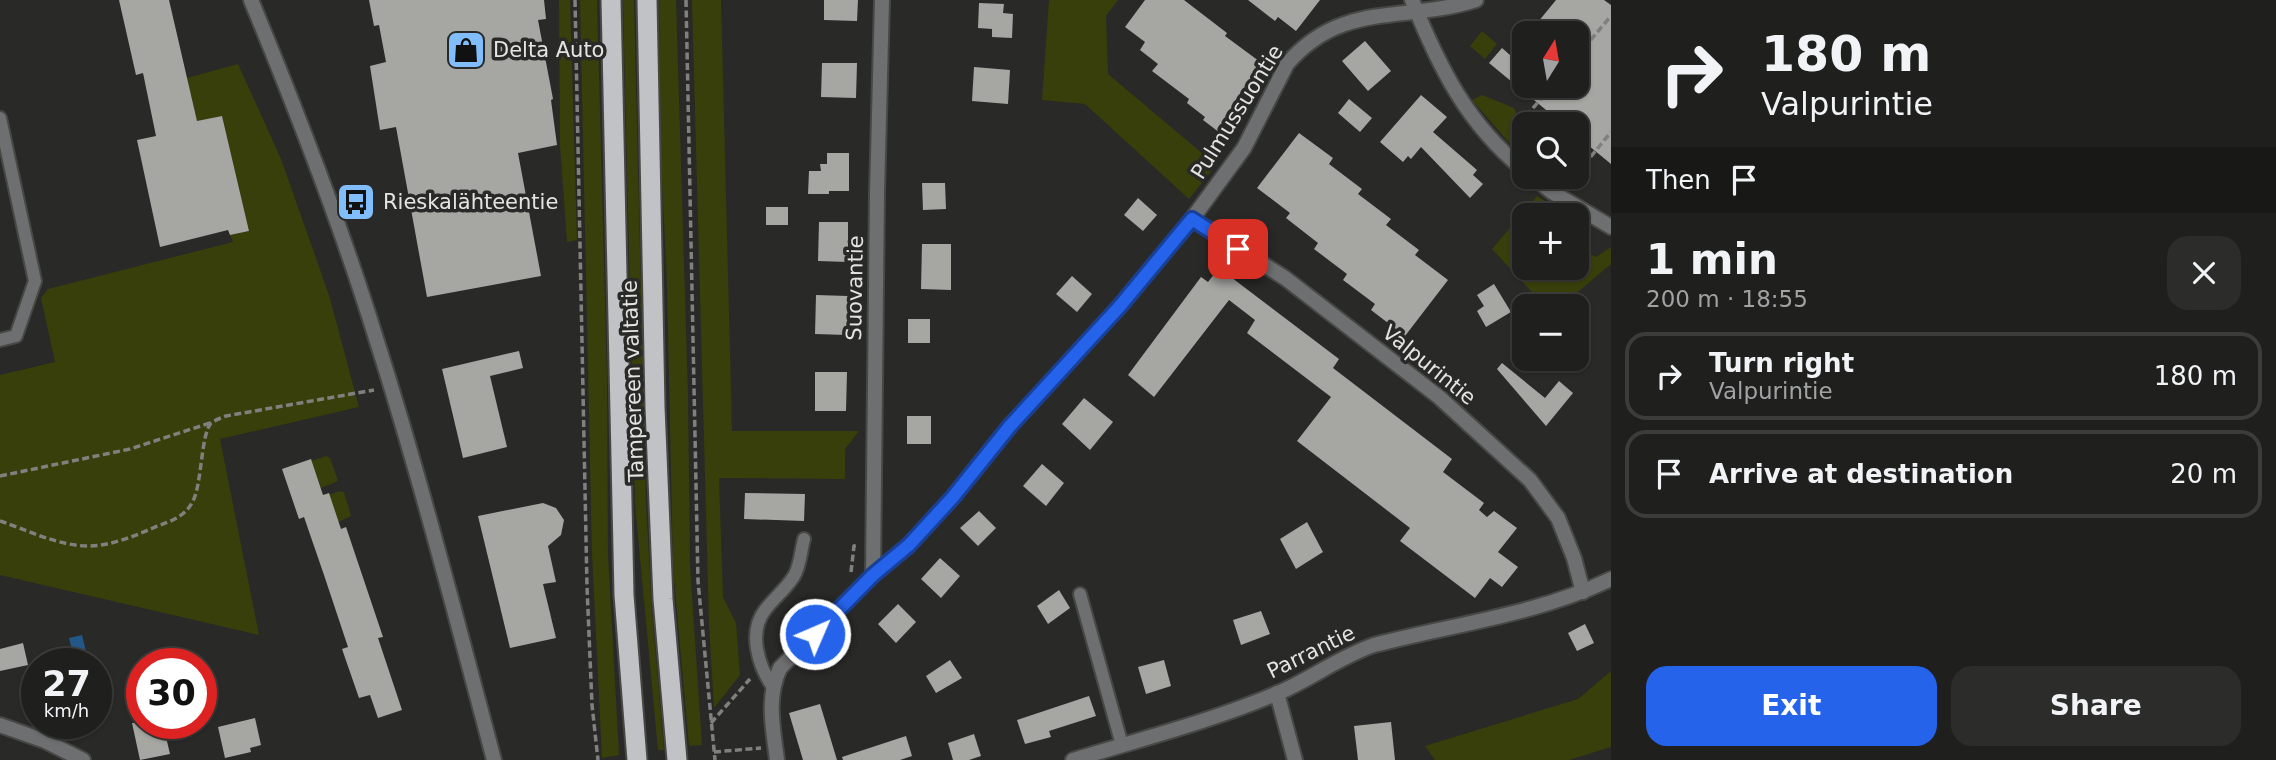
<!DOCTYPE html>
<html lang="en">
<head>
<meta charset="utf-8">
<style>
  :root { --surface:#1f1f1d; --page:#2c2c2a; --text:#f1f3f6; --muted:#a1a2a4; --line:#3c3d3b; --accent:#2563eb }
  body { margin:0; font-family:"DejaVu Sans",sans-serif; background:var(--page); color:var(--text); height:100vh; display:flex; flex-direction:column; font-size:26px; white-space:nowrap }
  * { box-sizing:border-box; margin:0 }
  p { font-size:23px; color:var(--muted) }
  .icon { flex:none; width:38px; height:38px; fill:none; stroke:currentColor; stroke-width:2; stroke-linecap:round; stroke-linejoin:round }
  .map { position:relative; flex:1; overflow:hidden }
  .sheet { display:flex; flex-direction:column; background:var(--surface); width:665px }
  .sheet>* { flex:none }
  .banner { background:#1f1f1d; color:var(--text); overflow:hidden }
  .needle { width:46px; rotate:11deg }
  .controls { position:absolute; left:1512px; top:21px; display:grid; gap:14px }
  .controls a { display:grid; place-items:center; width:77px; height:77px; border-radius:14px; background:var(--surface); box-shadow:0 2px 5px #0004,0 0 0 2px var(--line); font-size:35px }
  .speed { position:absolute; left:21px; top:648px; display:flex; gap:14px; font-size:35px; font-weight:700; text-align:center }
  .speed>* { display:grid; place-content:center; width:91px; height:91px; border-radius:50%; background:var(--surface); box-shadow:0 2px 5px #0004,0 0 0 2px var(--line); line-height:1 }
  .speed small { font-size:18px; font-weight:400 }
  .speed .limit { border:10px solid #d22; background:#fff; color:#111 }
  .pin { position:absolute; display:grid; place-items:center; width:60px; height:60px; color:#fff; margin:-30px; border-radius:14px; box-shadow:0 4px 10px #0006 }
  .me { position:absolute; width:77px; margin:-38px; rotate:45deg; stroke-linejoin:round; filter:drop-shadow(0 0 5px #0008) }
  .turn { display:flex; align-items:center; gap:24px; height:147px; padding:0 35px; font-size:32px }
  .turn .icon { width:91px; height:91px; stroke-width:2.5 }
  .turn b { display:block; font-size:49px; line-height:60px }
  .then { display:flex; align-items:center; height:66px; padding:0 35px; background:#0003; gap:14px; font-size:26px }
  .round { display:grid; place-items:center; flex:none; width:74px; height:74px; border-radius:21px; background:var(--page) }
  .head { display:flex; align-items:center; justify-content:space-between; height:119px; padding:0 35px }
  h1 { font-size:42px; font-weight:700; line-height:52px }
  .button { display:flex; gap:14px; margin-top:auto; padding:14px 35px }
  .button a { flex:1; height:80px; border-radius:21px; background:var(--accent); color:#fff; font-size:28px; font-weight:700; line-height:80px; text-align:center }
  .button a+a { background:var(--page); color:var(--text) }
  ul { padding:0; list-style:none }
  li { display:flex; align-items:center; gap:21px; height:88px; margin:0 14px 10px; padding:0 21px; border:4px solid var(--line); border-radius:21px }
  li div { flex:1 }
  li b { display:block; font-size:26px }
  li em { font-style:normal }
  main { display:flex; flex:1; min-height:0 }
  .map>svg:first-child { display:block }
</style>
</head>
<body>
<main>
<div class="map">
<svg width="1611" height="760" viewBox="0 0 1611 760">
  <rect width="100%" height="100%" fill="#292927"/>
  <g fill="#393f0a">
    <polygon points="559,0 570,0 577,240 567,242 560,145"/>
    <polygon points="580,0 597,0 607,377 608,555 619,755 602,758 592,554"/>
    <polygon points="623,0 634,0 646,504 652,612 664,750 658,750 635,504"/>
    <polygon points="659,0 676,0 688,395 690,567 702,745 689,746 673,567 667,284 661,158"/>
    <polygon points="692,0 721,0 732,431 859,431 845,449 845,479 719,478 723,597 736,623 740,675 714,708 709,624"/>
    <polygon points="1049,0 1118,0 1106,16 1108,74 1216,165 1189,199 1085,104 1042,100"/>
    <polygon points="1482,31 1497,44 1485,59 1470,46"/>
    <polygon points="238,64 281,159 329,295 359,407 220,439 259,635 0,575 0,375 55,362 41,298 48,289 233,242 230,235 249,231 222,116 203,120 198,126 187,78"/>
    <polygon points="1482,95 1514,108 1522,125 1511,145 1472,100"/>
    <polygon points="1537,196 1566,215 1524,215 1524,268 1577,268 1577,248 1596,257 1611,247 1611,264 1561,306 1545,306 1492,249"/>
    <polygon points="326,456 330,458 338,481 321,488 311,461"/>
    <polygon points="340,491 344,492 351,516 338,522 329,495"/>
    <polygon points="1611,671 1611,747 1569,760 1435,760 1425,746 1578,699"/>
  </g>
  <polygon fill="#235787" points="82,635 88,660 75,663 69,638"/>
  <g fill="#a6a6a3">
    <polygon points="119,0 169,0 197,121 222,116 249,231 230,235 228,230 160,247 137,140 156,136 143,73 136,75"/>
    <polygon points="369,0 544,0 546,19 538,20 553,99 551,100 557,145 518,153 541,276 427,297 396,127 380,130 370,66 386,62 379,25 374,26"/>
    <polygon points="824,0 858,0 857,21 824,20"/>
    <polygon points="1145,0 1184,0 1227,33 1225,36 1263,64 1237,98 1247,106 1242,113 1245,116 1228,139 1203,120 1205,117 1187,103 1189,99 1152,71 1158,64 1140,50 1145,42 1125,27"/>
    <polygon points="1248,0 1320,0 1296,31 1278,17 1275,21"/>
    <polygon points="1556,0 1604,0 1611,5 1611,164 1577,136 1577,124 1563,124 1489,63 1502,48 1510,55 1524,38 1524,86 1577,86 1577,33 1529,33"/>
    <polygon points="979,3 1004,4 1003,13 1013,14 1012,38 992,37 992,29 978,28"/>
    <polygon points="1365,41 1391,71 1368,91 1342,61"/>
    <polygon points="822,63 857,63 856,98 821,97"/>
    <polygon points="974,67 1010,70 1008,104 972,101"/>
    <polygon points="1421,95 1447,117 1433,132 1477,170 1473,175 1483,184 1470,198 1421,147 1411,159 1408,156 1403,162 1380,142"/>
    <polygon points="1349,99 1372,118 1360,132 1338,113"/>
    <polygon points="1299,133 1333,158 1329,164 1362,189 1358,194 1391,219 1386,225 1419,250 1415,255 1448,280 1405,336 1371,310 1375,304 1343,280 1347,274 1314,249 1318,243 1286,218 1290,213 1257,188"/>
    <polygon points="827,153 849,153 849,191 829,191 829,194 808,194 809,171 821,171 820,164 827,164"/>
    <polygon points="922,183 945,183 946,209 923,210"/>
    <polygon points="1138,198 1157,215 1143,231 1124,215"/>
    <rect x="766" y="207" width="22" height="18"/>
    <polygon points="819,222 848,222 848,262 818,261"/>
    <polygon points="922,244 951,244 951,290 921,289"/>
    <polygon points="1219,268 1339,359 1333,368 1452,459 1443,472 1484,503 1479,510 1487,517 1494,511 1517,528 1498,552 1518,567 1502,587 1490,578 1475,598 1400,541 1410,528 1297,441 1331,397 1247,333 1255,320 1229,300 1154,397 1128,375 1201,277 1208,282"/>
    <polygon points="1072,276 1092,294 1077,312 1056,294"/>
    <polygon points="1494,284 1511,312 1486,327 1477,311 1484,306 1477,295"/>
    <polygon points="816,295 848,296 847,335 815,334"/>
    <rect x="908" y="319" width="22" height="24"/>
    <polygon points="519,351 523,368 490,376 507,447 463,458 442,369"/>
    <polygon points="1502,363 1545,398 1559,381 1573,393 1546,426 1497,369"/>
    <polygon points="815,372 847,372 846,411 815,411"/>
    <polygon points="1084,398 1113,422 1090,450 1062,424"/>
    <rect x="907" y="416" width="24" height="28"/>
    <polygon points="311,459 323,495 329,493 341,529 346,527 383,637 378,638 402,710 378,718 370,695 359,698 342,649 348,647 324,575 304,517 299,519 282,469"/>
    <polygon points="1042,464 1064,483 1046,506 1023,486"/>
    <polygon points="745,493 805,494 804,521 744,519"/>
    <polygon points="543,503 556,508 564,520 561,535 548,546 556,582 543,584 556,638 510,648 478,516"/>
    <polygon points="979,511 996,528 978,546 960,528"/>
    <polygon points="1307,522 1323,552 1296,569 1280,539"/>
    <polygon points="940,558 960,576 941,598 921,579"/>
    <polygon points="1059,590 1070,608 1048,624 1037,606"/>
    <polygon points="898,604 916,622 896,643 878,624"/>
    <polygon points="1261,611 1270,634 1241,645 1233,620"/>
    <polygon points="1585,624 1594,643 1577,651 1568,633"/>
    <polygon points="23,643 28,665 0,671 0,649"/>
    <polygon points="950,660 962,678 936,693 926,676"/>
    <polygon points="1164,660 1171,686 1146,694 1138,667"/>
    <polygon points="1089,696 1096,716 1049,731 1051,737 1025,744 1017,720"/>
    <polygon points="820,704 837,760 803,760 789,713"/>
    <polygon points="255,718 261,745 250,748 251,752 225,758 218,727"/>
    <polygon points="1391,722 1395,760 1358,760 1354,726"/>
    <polygon points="132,723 199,723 200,730 166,737 170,754 140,760"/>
    <polygon points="974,734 981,756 969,760 953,760 948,743"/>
    <polygon points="906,736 912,756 900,760 843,760 842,757"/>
  </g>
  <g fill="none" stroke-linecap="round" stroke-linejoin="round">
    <defs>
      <g id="service">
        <polyline points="0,118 35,281 16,336 0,340"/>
        <polyline points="1080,594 1122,745"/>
        <path d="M773 687C758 666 748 632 765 610 774 598 786 589 794 576 800 567 801 550 804 539"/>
      </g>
      <g id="minor">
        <path d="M251 0C296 109 339 219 374 332 419 473 456 617 494 760"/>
        <path d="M1412 0C1439 67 1467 124 1524 170"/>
        <polyline points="1533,177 1552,192 1611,227"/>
        <polyline points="1192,219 1285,278 1439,397 1530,480 1558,518 1574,558 1583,592"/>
        <polyline points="873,575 877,193 882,0"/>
        <polyline points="1277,693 1295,760"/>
        <polyline points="0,725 45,741 83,760"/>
        <path d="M777 760C773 728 766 698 780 668L873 575 909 545 953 497 1010 426 1120 306 1192 219 1244 148 1287 64C1342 0 1404 23 1476 0"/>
        <path d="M1073 760C1141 739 1212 721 1278 693 1311 679 1339 657 1374 645 1454 624 1536 615 1611 579"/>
      </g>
      <g id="trunk">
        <polyline points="611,0 624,595 637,760"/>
        <polyline points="647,0 655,407 663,599 677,760"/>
      </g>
    </defs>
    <use href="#service" stroke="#474745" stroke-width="16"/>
    <use href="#minor" stroke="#474745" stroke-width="18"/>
    <use href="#trunk" stroke="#474745" stroke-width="23"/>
    <g stroke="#80817f" stroke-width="3.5" stroke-dasharray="7 3.5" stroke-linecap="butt">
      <polyline points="575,0 587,587 592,705 598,760"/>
      <polyline points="686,0 698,581 715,760"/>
      <polyline points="1577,56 1611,16"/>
      <polyline points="1526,116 1552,86"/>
      <polyline points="1584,165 1611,132"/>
      <polyline points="361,215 368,212"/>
      <polyline points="0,476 130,449 210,423"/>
      <path d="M0 521C27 530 59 546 88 546 110 546 135 536 155 527 171 521 185 517 193 501 202 483 201 434 211 423 215 420 221 418 226 416L374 390"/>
      <polyline points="851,572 854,546 858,545"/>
      <polyline points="711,723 750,679"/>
      <polyline points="714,752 761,748"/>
    </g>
    <use href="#service" stroke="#6e6f70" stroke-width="12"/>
    <use href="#minor" stroke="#6e6f70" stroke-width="14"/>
    <use href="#trunk" stroke="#c0c2c5" stroke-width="19"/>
  </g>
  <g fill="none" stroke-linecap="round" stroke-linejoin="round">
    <defs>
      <polyline id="route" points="815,634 873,575 909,545 953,497 1010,426 1120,306 1192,219 1238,249"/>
    </defs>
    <use href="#route" stroke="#184099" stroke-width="18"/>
    <use href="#route" stroke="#2563eb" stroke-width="12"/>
  </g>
  <defs>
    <symbol id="shop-square" viewBox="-11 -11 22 22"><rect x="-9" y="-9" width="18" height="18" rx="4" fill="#80bdfa" stroke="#292927"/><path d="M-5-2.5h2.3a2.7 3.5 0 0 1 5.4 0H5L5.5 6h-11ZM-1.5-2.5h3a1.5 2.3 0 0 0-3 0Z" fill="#111"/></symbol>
    <symbol id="bus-square" viewBox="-11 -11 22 22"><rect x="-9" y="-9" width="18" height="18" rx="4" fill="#80bdfa" stroke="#292927"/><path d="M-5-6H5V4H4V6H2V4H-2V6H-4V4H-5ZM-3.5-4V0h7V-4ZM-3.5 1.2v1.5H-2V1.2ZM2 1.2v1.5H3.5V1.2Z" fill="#111"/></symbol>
  </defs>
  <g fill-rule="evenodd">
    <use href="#shop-square" x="444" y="28" width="44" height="44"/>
    <use href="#bus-square" x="334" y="180" width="44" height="44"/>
  </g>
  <g text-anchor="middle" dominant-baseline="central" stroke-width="7" stroke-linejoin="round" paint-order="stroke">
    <g font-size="21" fill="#e4e5e3" stroke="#292927" text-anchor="start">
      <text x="493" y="50">Delta Auto</text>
      <text x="383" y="202">Rieskalähteentie</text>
    </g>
    <g font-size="21" fill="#e4e5e3" stroke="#292927">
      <text transform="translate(1237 112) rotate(-58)">Pulmussuontie</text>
      <text transform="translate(855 288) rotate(-89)">Suovantie</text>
      <text transform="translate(1429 365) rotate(39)">Valpurintie</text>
      <text transform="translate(633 381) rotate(-92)">Tampereen valtatie</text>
      <text transform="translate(1311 652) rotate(-26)">Parrantie</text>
    </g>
  </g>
</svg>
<div class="controls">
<a><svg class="needle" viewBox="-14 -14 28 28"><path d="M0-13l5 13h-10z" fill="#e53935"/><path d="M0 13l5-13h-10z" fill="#a1a2a4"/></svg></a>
<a><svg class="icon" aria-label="search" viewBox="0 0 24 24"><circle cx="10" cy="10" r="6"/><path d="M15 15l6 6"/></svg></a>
<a>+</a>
<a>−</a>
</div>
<div class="speed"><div>27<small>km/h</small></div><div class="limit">30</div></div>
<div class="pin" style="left:1238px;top:249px;background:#d93025"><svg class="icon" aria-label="arrive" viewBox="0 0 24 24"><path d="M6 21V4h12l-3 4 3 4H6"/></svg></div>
<svg class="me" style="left:815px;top:634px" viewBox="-20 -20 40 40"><circle r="17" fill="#2563eb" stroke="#fff" stroke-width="3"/><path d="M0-11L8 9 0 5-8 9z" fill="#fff"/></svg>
</div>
<section class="sheet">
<div class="banner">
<div class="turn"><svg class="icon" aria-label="right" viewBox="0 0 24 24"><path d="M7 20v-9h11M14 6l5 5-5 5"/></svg><div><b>180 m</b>Valpurintie</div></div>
<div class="then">Then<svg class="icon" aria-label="arrive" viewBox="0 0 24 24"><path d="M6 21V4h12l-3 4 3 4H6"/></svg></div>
</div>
<div class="head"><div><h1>1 min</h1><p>200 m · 18:55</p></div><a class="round"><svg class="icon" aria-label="close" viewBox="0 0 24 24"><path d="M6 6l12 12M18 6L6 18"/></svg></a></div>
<ul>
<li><svg class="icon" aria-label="right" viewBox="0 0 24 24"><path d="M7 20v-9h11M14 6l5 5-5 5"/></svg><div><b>Turn right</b><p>Valpurintie</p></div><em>180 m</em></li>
<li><svg class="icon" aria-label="arrive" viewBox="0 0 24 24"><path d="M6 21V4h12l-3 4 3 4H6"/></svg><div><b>Arrive at destination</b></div><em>20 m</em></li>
</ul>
<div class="button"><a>Exit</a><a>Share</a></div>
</section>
</main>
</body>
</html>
